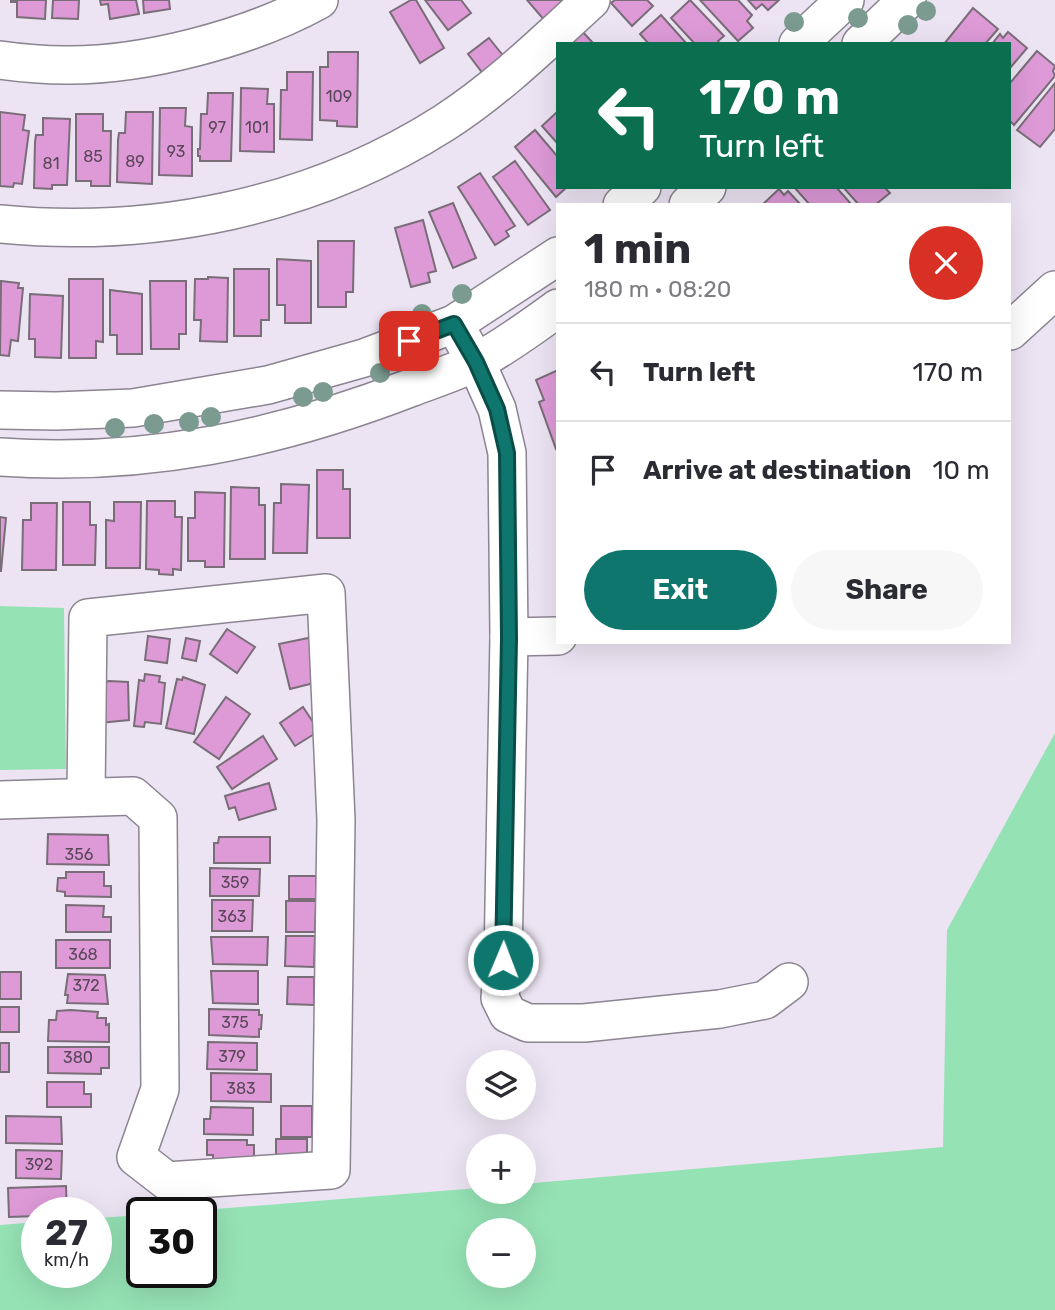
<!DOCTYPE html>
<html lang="en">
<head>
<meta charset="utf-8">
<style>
  :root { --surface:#fff; --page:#f7f7f7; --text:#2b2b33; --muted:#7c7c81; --line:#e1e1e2; --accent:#0f766e }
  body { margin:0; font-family:Rubik,sans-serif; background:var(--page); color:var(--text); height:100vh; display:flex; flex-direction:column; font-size:26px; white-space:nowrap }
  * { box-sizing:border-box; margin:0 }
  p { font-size:23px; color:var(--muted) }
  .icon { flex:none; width:38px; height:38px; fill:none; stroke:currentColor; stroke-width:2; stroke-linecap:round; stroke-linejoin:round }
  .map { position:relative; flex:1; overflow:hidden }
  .side { position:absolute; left:556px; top:203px; width:455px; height:441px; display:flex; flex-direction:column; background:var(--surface); border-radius:0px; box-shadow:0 7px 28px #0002 }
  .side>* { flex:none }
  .hud { position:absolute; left:556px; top:42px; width:455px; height:147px; border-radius:0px; box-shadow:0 7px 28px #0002; background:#0b6e4f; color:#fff; overflow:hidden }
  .fabs { position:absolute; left:466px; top:1050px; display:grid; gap:14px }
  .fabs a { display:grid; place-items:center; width:70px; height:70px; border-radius:50%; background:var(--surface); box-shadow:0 7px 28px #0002; font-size:35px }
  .speed { position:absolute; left:21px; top:1197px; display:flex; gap:14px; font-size:35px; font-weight:700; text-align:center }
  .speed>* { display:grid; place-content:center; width:91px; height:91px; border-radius:50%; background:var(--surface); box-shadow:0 7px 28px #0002; line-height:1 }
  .speed small { font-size:18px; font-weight:400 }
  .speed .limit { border:4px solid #111; border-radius:10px; background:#fff; color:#111 }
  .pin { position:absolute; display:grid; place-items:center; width:60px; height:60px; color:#fff; margin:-30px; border-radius:14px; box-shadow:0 4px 10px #0006 }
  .me { position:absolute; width:77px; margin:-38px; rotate:1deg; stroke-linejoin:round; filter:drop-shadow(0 0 5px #0008) }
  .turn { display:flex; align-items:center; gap:24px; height:147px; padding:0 28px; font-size:32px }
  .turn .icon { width:91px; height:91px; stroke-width:2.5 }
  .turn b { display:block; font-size:49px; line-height:60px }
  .round { display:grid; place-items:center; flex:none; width:74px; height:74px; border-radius:37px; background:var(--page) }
  .overview { display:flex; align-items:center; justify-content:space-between; height:119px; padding:0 28px }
  h1 { font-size:42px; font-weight:700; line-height:52px }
  .primary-button { display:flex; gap:14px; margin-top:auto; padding:14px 28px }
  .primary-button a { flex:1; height:80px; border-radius:42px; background:var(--accent); color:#fff; font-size:28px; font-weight:700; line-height:80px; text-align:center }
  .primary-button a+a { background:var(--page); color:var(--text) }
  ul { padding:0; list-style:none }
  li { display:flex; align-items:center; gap:21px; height:98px; padding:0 28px; border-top:2px solid var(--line) }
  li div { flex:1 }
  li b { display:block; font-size:26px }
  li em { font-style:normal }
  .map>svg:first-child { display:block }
</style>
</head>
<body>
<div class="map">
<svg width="1055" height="1310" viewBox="0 0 1055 1310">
  <rect width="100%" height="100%" fill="#ede4f3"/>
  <g fill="#95e2b5" fill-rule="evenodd">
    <polygon points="0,606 64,608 66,769 0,770"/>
    <path d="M1055 733V1310H0V1225L37 1222V1272H96V1218L142 1215V1272H201V1213H167L478 1188V1192H523V1184L943 1147 947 930ZM478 1230H523V1276H478Z"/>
  </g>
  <g fill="#dd9ad7" stroke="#796d78" stroke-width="2">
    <polygon points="11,0 46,0 45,19 17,17 17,2 11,2"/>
    <polygon points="53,0 79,0 78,19 52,18"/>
    <polygon points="100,0 136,0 139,14 110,19 108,4 101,5"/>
    <polygon points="143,0 169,0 170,9 144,13"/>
    <polygon points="411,0 416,0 444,48 420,63 390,12"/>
    <polygon points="425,0 461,0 471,13 448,30"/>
    <polygon points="527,0 561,0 566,5 546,22"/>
    <polygon points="615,0 647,0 653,6 632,26 611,3"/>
    <polygon points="690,0 724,36 718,41 720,44 695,44 671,18"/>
    <polygon points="700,0 738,0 752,15 747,21 753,28 738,41"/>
    <polygon points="748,0 779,0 768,10 762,4 756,9"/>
    <polygon points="973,8 998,29 985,44 944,44"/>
    <polygon points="661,15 687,44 649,44 640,34"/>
    <polygon points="580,29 594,44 563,44"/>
    <polygon points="1008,32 1027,48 1010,68 1010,44 992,44 1000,34 1003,38"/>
    <polygon points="489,38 505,58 484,75 468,54"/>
    <polygon points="1037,51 1055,66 1053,71 1055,76 1014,125 1010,121 1010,83"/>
    <polygon points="328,52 358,52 357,127 337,126 337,121 320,120 320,67 328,67"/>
    <polygon points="287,72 313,72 312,140 280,139 281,90 287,90"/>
    <polygon points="1055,83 1055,129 1040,147 1017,130"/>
    <polygon points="241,88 268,89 267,104 274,104 274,152 240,151"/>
    <polygon points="208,93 233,93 231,161 200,161 200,156 198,156 198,149 200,149 201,114 207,114"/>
    <polygon points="160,108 186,108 185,126 192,127 192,176 159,175"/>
    <polygon points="558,111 558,144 542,126"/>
    <polygon points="0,112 25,115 23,130 29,131 22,184 14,183 13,187 0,186"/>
    <polygon points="126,112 153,112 152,184 117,182 118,140 119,133 125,133"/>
    <polygon points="76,114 103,114 103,131 111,131 110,186 91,186 91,181 76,181"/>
    <polygon points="43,118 70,119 67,185 52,185 52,189 34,188 35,142 36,135 43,135"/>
    <polygon points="535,130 558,157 558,187 567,187 556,197 515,147"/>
    <polygon points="515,161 550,210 528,225 493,177"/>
    <polygon points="480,173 515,226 506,231 509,236 495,245 458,187"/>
    <polygon points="794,187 836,187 852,205 810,205"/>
    <polygon points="843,187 884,187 890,193 875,205 859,205"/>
    <polygon points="779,189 784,195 788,191 801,205 762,205"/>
    <polygon points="453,203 476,258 453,268 429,212"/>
    <polygon points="423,220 436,271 428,273 430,282 411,287 395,228"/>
    <polygon points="318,241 354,241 353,292 346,292 346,307 318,307"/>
    <polygon points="277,259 311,261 311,323 285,323 285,305 277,305"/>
    <polygon points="234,269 269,269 269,320 261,320 261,336 234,336"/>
    <polygon points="208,277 228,278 227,342 200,341 201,320 194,320 195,279 208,279"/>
    <polygon points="69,279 103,279 103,342 96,341 96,358 69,358"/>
    <polygon points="1,281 19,283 18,288 23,288 18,341 11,340 9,356 0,355"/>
    <polygon points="150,281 186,281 186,334 179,334 179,349 151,349"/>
    <polygon points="110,290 142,294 142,354 117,354 117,335 110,335"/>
    <polygon points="30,294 63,296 61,358 35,357 35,339 29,339"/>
    <polygon points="558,370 558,448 556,449 539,402 544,400 536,380"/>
    <polygon points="317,470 343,470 343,489 350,489 350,538 317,538"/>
    <polygon points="281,484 309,485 307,553 273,553 274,503 281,503"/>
    <polygon points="231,487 259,488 259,505 265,505 265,559 230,559"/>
    <polygon points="195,492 225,493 224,567 205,567 205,561 188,561 188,518 195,518"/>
    <polygon points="147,501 175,501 175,517 182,517 181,570 173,569 173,575 159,574 159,570 146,569"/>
    <polygon points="63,502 90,502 90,525 96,525 95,565 63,565"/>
    <polygon points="114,502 141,502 140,568 106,568 106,520 114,521"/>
    <polygon points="31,503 57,503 56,570 22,570 23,520 31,520"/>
    <polygon points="0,517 6,518 1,571 0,571"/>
    <polygon points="227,629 255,647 237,673 210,654"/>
    <polygon points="148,636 170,639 167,663 145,660"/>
    <polygon points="313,637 318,682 290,689 279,644"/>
    <polygon points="186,638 200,641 196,661 182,658"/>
    <polygon points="145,674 160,676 159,682 165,683 161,724 145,722 144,727 134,726 139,680 144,681"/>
    <polygon points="183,677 205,685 194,734 166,728 177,679 182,680"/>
    <polygon points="109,681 128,682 129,720 100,723 100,683"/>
    <polygon points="226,697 250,714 219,759 194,742"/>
    <polygon points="303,707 319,731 295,746 280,723"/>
    <polygon points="263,736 277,759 232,789 217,767"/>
    <polygon points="269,783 276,809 239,820 235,807 229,809 225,796"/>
    <polygon points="48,834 108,835 109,865 47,864"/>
    <polygon points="219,837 270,837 270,863 214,863 214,843 218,843"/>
    <polygon points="210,868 260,869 259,896 210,896"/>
    <polygon points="66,872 104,872 104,886 111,886 111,897 65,896 65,892 57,891 58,878 66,878"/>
    <rect x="289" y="876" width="27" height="23"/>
    <polygon points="212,900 253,900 252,931 212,931"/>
    <polygon points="286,901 316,901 315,932 286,932"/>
    <polygon points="66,905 104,906 103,917 111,917 111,932 66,932"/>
    <polygon points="286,936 315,936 314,967 285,966"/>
    <polygon points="211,937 268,937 267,965 213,964"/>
    <rect x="56" y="940" width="54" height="28"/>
    <polygon points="211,971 258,971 258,1004 213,1003"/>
    <rect x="0" y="972" width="21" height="27"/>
    <polygon points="68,974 105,975 108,1004 67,1003 68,995 65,995"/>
    <polygon points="288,977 314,977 314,1005 287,1004"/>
    <rect x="0" y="1007" width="19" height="25"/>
    <polygon points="209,1009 259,1010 259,1015 262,1015 261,1029 259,1029 259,1037 209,1035"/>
    <polygon points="71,1010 98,1012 97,1018 106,1018 106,1025 109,1024 109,1042 48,1041 49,1020 56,1020 57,1011"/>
    <polygon points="208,1042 257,1043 257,1070 207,1069"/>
    <rect x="0" y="1043" width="9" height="29"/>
    <polygon points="48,1047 109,1047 109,1068 101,1068 101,1074 48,1073"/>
    <polygon points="211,1073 271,1074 271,1102 211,1101"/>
    <polygon points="47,1082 84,1082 84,1094 91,1094 91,1107 47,1107"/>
    <rect x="281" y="1106" width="31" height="31"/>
    <polygon points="211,1107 253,1108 253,1135 204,1134 204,1119 210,1119"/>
    <polygon points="6,1116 61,1117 62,1144 6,1143"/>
    <rect x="276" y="1139" width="31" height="28"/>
    <polygon points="207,1140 247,1140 247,1145 254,1145 254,1159 213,1166 213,1155 207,1155"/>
    <polygon points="16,1150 62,1151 61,1179 16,1178"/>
    <polygon points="66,1186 67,1213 37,1213 37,1216 9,1217 8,1188"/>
  </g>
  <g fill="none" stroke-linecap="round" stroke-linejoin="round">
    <defs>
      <g id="minor">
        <polyline points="798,44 845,0"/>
        <polyline points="861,44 907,0"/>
        <path d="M0 60C21 63 43 65 65 65 144 66 250 38 319 0"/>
        <polyline points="622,205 642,187"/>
        <polyline points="688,205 707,187"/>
        <path d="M0 224C154 239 312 207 444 123 497 89 544 43 591 0"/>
        <polyline points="454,324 476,362 497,409 507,453 509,637 503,960 500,998 508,1014 528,1023 584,1023 720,1009 765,1000 789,982"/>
        <polyline points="1010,331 1055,290"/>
        <polyline points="0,410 56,411 133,408 268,385 364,358 454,324 558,256"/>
        <path d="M0 457C144 467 275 440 410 388 431 380 453 373 474 363 499 351 536 324 558 308"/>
        <polyline points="509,637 558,636"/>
        <polyline points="0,800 133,796 158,818 160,1089 136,1157 167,1181 331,1170 336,820 326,593 88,618 86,797"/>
      </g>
    </defs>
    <use href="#minor" stroke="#8c8491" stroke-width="40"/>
    <use href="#minor" stroke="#fff" stroke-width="37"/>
  </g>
  <g fill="#7b9b90">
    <circle cx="926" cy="11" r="10"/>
    <circle cx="858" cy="18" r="10"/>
    <circle cx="794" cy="22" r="10"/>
    <circle cx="908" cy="25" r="10"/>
    <circle cx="462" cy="294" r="10"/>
    <circle cx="422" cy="314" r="10"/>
    <circle cx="380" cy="373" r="10"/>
    <circle cx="323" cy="392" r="10"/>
    <circle cx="303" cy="397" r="10"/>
    <circle cx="211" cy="417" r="10"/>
    <circle cx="189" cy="422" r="10"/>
    <circle cx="154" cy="424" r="10"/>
    <circle cx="115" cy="428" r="10"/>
  </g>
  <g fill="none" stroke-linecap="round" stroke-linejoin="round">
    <defs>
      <polyline id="route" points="409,341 454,324 476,362 497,409 507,453 509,638 503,960"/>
    </defs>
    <use href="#route" stroke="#0a4d48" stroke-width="18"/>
    <use href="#route" stroke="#0f766e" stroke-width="12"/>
  </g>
  <g text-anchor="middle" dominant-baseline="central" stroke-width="7" stroke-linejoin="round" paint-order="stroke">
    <g font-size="16" fill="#594659">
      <text x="339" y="96">109</text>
      <text x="217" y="127">97</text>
      <text x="257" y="127">101</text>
      <text x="176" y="151">93</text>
      <text x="93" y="156">85</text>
      <text x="135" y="161">89</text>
      <text x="51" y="163">81</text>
      <text x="79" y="854">356</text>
      <text x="235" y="882">359</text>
      <text x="232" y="916">363</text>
      <text x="83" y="954">368</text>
      <text x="86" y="985">372</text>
      <text x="235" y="1022">375</text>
      <text x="232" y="1056">379</text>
      <text x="78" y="1057">380</text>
      <text x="241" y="1088">383</text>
      <text x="39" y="1164">392</text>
    </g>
  </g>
</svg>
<div class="fabs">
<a><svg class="icon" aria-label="layers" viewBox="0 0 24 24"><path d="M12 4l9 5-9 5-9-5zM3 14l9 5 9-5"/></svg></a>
<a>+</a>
<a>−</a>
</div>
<div class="speed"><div>27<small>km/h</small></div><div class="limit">30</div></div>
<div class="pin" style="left:409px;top:341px;background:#d93025"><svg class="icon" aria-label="arrive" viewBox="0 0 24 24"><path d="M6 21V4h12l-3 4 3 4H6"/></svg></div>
<svg class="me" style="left:503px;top:960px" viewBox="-20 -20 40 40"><circle r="17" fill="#0f766e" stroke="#fff" stroke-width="3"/><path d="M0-11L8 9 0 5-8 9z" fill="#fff"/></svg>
<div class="hud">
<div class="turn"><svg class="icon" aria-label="left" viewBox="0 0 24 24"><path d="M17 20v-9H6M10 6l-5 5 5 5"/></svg><div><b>170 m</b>Turn left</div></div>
</div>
<section class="side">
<div class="overview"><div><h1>1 min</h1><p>180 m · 08:20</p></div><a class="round" style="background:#d93025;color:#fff"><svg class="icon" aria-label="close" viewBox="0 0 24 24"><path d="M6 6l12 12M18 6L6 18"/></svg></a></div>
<ul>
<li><svg class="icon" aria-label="left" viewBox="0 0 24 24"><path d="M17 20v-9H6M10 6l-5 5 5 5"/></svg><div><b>Turn left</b></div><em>170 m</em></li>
<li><svg class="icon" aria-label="arrive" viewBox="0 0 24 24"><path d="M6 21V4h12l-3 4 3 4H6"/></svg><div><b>Arrive at destination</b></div><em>10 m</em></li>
</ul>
<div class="primary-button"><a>Exit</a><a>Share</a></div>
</section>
</div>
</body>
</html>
